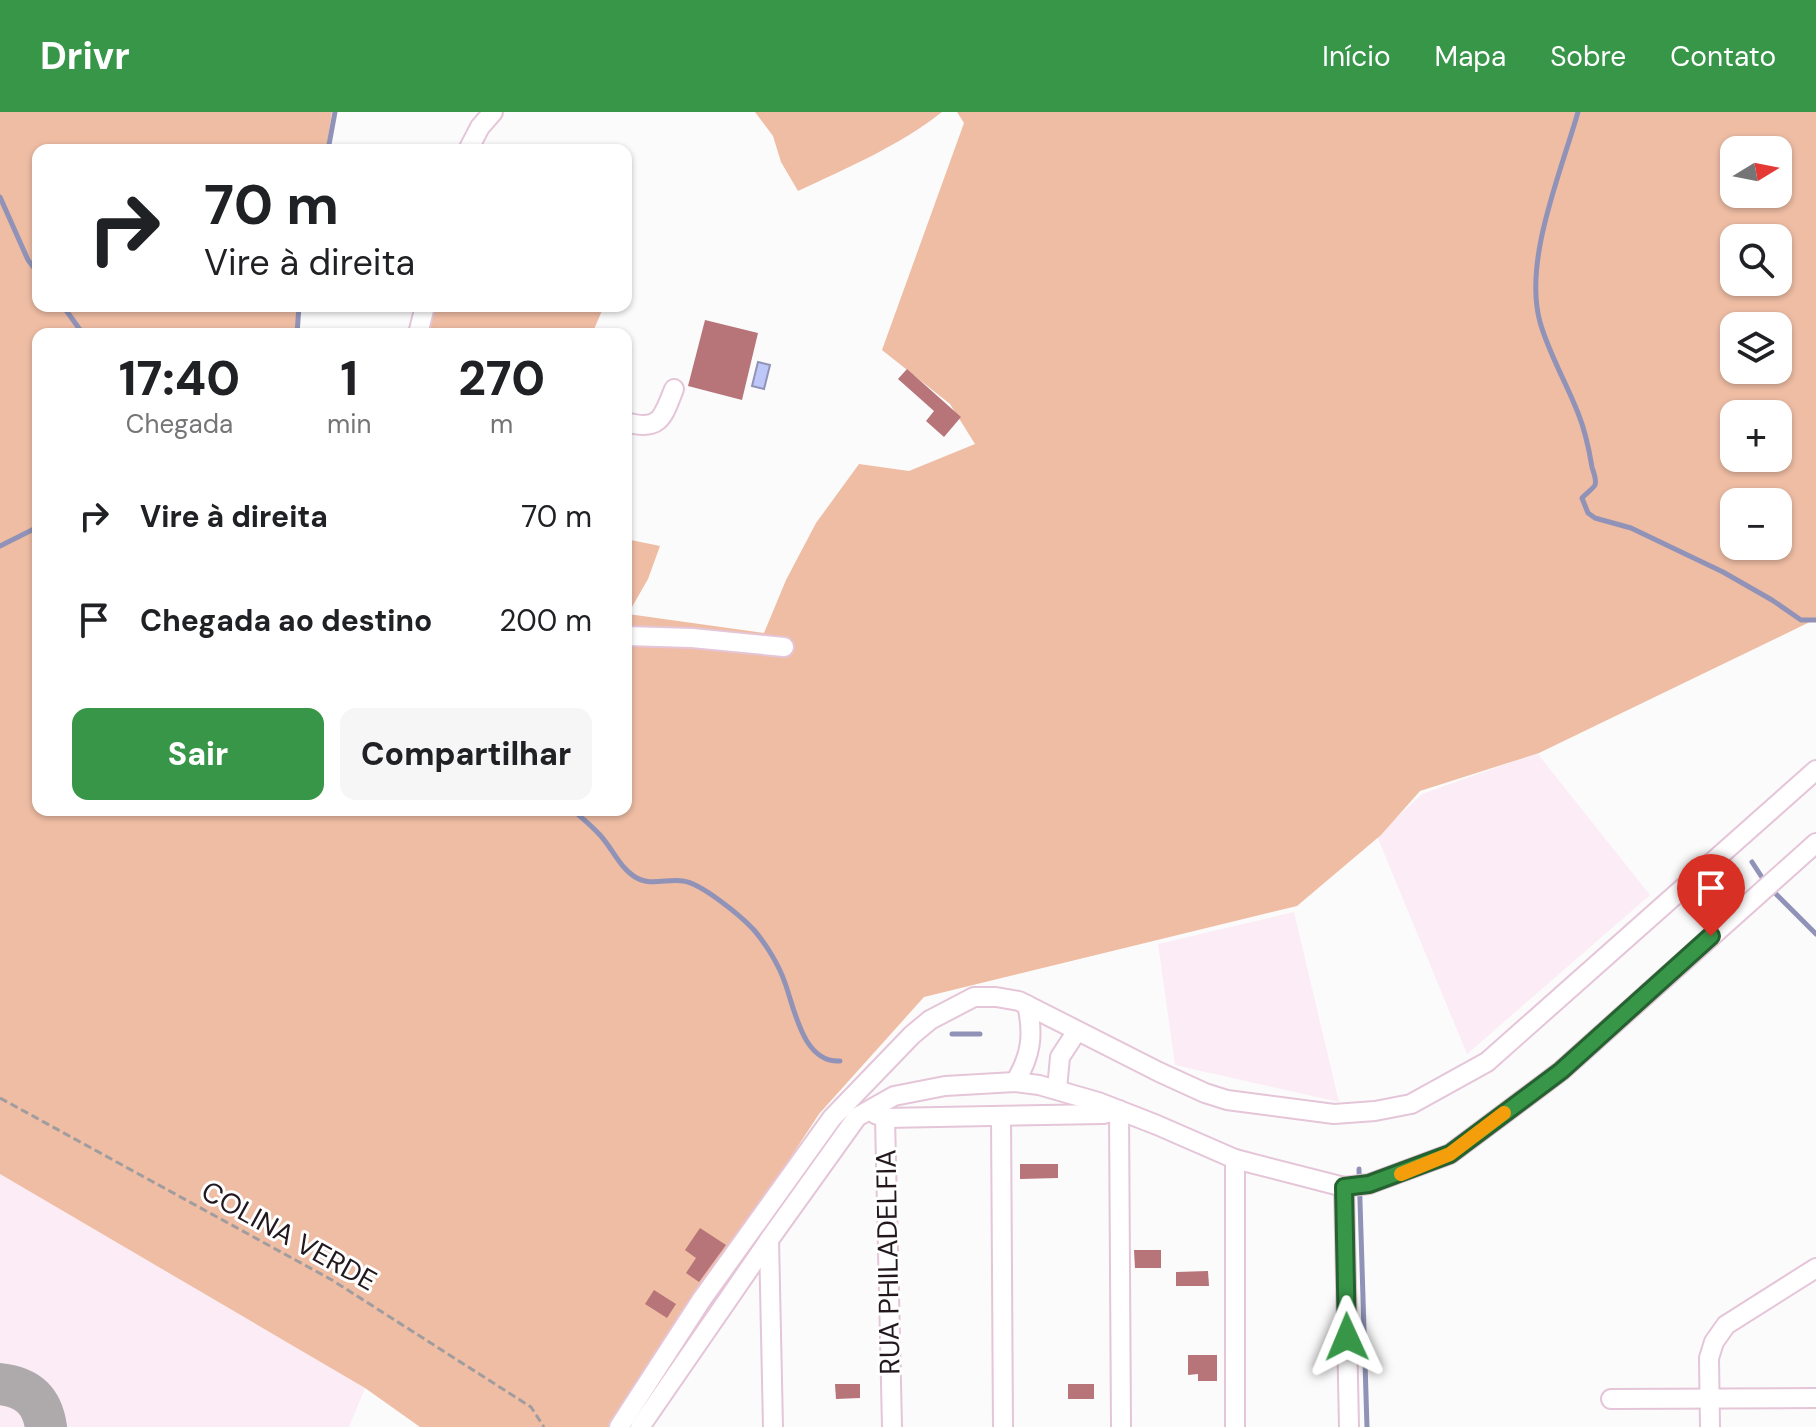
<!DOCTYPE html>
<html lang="pt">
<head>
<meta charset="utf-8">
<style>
  :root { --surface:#fff; --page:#f6f6f6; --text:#202124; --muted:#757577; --accent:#389649 }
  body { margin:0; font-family:"DM Sans",sans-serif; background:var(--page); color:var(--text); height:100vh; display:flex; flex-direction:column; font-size:30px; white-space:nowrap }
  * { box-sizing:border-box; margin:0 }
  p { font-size:26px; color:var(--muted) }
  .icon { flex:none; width:44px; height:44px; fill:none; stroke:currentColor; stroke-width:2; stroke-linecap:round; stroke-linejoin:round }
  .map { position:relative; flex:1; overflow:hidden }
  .panel { position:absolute; left:32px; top:216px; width:600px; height:488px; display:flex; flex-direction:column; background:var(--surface); border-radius:16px; box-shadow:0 2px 6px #0004 }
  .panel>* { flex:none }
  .hud { position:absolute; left:32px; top:32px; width:600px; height:168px; border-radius:16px; box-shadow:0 2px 6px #0004; background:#fff; color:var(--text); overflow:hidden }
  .needle { width:52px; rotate:80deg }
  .controls { position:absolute; left:1720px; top:24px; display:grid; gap:16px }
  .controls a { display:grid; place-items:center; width:72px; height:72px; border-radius:16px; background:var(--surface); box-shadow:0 2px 6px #0004; font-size:40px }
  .pin { position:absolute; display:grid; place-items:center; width:68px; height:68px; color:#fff; margin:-82px -34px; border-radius:50% 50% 50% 0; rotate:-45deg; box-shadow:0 0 8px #0007 }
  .pin .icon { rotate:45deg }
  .me { position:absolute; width:88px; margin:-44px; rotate:359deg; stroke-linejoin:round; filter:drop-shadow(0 0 6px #0008) }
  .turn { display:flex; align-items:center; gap:28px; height:168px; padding:0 40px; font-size:36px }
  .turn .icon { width:104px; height:104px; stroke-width:2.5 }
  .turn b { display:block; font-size:56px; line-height:68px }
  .eta { display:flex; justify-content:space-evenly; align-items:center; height:136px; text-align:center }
  .eta b { font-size:48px; font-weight:800; line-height:56px }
  .button { display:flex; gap:16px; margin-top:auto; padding:16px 40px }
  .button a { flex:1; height:92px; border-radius:16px; background:var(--accent); color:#fff; font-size:32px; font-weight:800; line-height:92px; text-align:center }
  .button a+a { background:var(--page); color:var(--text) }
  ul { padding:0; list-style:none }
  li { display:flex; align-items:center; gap:24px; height:104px; padding:0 40px }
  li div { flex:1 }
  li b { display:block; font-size:30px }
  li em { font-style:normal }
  header { display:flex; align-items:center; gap:48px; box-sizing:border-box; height:112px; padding:0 40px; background:var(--accent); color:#fff }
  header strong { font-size:38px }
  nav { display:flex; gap:44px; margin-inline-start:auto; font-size:28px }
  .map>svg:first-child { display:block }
</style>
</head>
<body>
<header>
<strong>Drivr</strong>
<nav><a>Início</a><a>Mapa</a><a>Sobre</a><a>Contato</a></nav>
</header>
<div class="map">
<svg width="1816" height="1315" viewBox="0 0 1816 1315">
  <rect width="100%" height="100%" fill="#fbfbfb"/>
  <g fill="#fcecf5">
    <polygon points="1537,641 1650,783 1467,942 1377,724 1422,682"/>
    <polygon points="1294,800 1339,990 1175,953 1158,832"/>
    <polygon points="0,1062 365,1276 349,1315 0,1315"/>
  </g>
  <g fill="#efbda4" fill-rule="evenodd">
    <path d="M0 0H332L326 38H38V194H301L296 222H38V698H626V427L660 434 648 467 628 502 764 521 786 468 816 411 859 352 909 359 975 332 950 292 882 238 964 11 957 0H1816V507L1539 641 1420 679 1381 723 1297 794 924 885 819 1002 614 1315H420L365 1276 0 1062ZM1734 38H1778V82H1734ZM1734 126H1778V170H1734ZM1734 214H1778V258H1734ZM1734 302H1778V346H1734ZM1734 390H1778V434H1734Z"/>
    <path d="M755 0H942C899 34 847 56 798 79L781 50 773 24Z"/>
    <polygon points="432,194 604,194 592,222 424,222"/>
  </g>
  <polygon fill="#bec8f8" stroke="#9093b7" stroke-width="2" points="758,250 770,253 764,277 752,274"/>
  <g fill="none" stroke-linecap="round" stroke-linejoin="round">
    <g stroke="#9093b7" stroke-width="5">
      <path d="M1578 0C1561 60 1523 149 1540 210 1549 242 1566 270 1578 301 1585 318 1589 337 1592 355 1593 359 1597 368 1595 373 1593 377 1585 382 1582 386L1588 401 1595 406 1631 416 1723 460 1772 488 1801 508H1816"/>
      <polyline points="328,38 335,0"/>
      <polyline points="0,85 28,148 38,161"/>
      <polyline points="63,194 83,222"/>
      <polyline points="297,222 299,194"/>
      <polyline points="0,434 38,415"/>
      <path d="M573 698C582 706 592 714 600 723 612 736 620 756 635 765 652 775 667 766 683 769 701 771 741 804 754 818 766 832 779 853 785 871 795 898 803 951 840 949"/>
      <polyline points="1752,750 1765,770"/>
      <polyline points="1772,778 1816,822"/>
      <polyline points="952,922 980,922"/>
      <polyline points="1359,1057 1367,1315"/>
    </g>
    <path stroke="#aeaaac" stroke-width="42" d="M0 1272C27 1275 42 1288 46 1315"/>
  </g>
  <g fill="#b77479">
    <polygon points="705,208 758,221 742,288 688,274"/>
    <polygon points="907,257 961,305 944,325 926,309 934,299 898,267"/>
    <polygon points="1020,1052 1058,1052 1058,1066 1020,1067"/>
    <polygon points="700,1116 726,1133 699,1170 686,1161 696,1146 685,1138"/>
    <polygon points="1134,1138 1161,1138 1161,1156 1135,1156"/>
    <polygon points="1208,1159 1209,1174 1176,1174 1176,1160"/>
    <polygon points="654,1178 676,1192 667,1206 645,1192"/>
    <polygon points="1188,1243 1217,1243 1217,1269 1198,1269 1198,1262 1188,1263"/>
    <polygon points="835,1272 860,1272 860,1286 836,1287"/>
    <rect x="1068" y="1272" width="26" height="15"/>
  </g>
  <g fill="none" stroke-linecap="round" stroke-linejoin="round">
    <defs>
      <g id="minor">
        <polyline points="468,38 480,15 493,0"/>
        <polyline points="418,222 425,194"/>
        <path d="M626 310C660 320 663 305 674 277"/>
        <polyline points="626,524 692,526 784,535"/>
        <path d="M1015 970C1031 944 1034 923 1027 893"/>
        <polyline points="1057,977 1060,945 1077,919"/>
        <polyline points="875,1002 885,1006 892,1315"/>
        <polyline points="1001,1004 1003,1315"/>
        <polyline points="885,1006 1103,1002 1119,998 1121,1315"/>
        <polyline points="1344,1075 1349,1315"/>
        <polyline points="769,1128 773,1315"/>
        <polyline points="1611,1287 1816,1286"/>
        <polyline points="619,1315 702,1187 832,1006 912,923 930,908 974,885 996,885 1019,889 1159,960 1205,981 1227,988 1334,1002 1375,999 1411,992 1487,950 1816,658"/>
        <polyline points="640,1315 769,1128 857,1005 894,984 945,974 1015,970 1039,973 1098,990 1157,1013 1235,1047 1344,1075 1369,1072 1450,1042 1561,959 1816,731"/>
        <polyline points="1235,1315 1235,1047"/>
        <polyline points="1710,1315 1709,1246 1714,1230 1726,1213 1816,1156"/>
      </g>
    </defs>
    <use href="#minor" stroke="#e5c5d8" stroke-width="22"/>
    <polyline stroke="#a19d9f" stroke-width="3" stroke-dasharray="8 4" stroke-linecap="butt" points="0,986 332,1168 531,1295 544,1315"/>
    <use href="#minor" stroke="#fff" stroke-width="18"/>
  </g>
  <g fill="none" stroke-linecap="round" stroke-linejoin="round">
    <defs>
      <polyline id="route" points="1347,1225 1344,1075 1369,1072 1450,1042 1561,959 1711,824"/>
    </defs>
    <use href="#route" stroke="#24622f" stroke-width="20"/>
    <use href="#route" stroke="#389649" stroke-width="14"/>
    <polyline stroke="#f59e0b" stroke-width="14" points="1401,1062 1450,1042 1504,1001"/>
  </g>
  <g text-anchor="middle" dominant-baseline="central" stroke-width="6" stroke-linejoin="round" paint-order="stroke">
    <g font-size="28" fill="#23181e" stroke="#fff">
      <text transform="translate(289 1124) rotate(29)">COLINA VERDE</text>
      <text transform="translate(888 1150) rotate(-91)">RUA PHILADELFIA</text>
    </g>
  </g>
</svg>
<div class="controls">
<a><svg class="needle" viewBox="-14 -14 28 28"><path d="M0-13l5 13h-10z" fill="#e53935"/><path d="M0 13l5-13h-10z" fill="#757577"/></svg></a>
<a><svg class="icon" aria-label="search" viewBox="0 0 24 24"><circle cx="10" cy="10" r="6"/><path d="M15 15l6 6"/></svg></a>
<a><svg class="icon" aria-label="layers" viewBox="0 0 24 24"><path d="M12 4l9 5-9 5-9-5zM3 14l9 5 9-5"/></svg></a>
<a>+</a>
<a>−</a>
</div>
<div class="pin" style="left:1711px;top:824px;background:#d93025"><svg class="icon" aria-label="arrive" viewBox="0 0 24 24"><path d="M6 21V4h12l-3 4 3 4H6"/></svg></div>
<svg class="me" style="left:1347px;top:1225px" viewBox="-20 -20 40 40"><path d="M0-17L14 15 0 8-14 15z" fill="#389649" stroke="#fff" stroke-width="4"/></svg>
<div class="hud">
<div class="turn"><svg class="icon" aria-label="right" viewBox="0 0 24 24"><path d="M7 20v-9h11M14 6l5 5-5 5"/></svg><div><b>70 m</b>Vire à direita</div></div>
</div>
<section class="panel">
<div class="eta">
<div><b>17:40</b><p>Chegada</p></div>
<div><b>1</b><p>min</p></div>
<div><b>270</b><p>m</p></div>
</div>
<ul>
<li><svg class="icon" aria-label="right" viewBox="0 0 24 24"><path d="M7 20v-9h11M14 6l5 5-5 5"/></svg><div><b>Vire à direita</b></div><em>70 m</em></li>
<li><svg class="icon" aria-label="arrive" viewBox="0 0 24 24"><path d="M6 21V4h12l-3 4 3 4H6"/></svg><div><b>Chegada ao destino</b></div><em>200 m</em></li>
</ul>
<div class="button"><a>Sair</a><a>Compartilhar</a></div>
</section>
</div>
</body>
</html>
